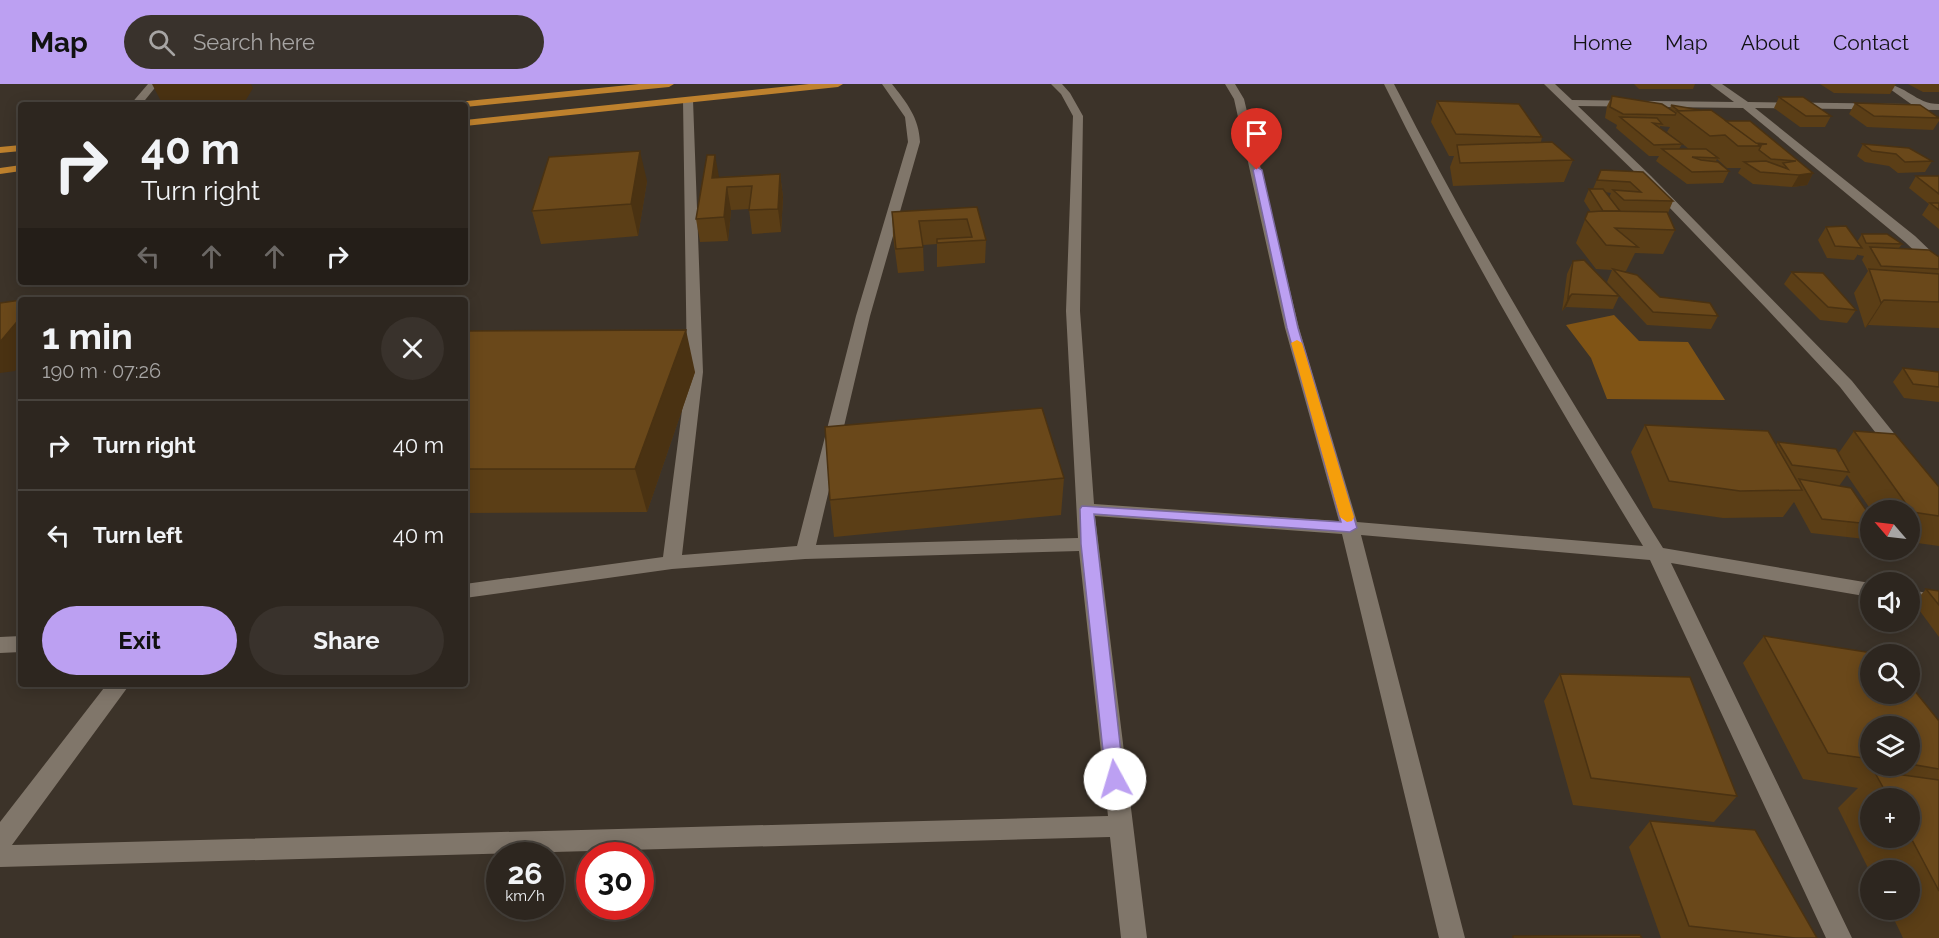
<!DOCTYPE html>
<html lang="en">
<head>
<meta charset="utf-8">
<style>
  :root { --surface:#2d261f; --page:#39322c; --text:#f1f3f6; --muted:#a7a5a4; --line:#48433d; --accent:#bca0f2 }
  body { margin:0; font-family:Raleway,sans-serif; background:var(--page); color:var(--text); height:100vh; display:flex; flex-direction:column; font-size:22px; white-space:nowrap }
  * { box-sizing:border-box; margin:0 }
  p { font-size:20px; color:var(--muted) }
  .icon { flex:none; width:33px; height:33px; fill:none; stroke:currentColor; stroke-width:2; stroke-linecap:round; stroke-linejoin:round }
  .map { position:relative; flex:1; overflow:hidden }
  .side { position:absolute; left:18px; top:213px; width:450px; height:390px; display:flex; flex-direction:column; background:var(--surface); border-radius:6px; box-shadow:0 3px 15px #0003,0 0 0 2px var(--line) }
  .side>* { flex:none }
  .top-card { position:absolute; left:18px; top:18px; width:450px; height:183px; border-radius:6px; box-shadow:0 3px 15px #0003,0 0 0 2px var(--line); background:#2d261f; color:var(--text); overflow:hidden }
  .needle { width:39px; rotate:298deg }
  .controls { position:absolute; left:1860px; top:416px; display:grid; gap:12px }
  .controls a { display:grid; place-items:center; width:60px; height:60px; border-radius:50%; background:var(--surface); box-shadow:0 3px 15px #0003,0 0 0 2px var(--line); font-size:30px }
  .speed { position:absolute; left:486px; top:758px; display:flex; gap:12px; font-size:30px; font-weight:700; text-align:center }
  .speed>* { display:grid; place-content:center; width:78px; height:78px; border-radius:50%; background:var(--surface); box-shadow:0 3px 15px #0003,0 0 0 2px var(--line); line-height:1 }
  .speed small { font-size:15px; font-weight:400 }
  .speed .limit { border:9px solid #d22; background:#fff; color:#111 }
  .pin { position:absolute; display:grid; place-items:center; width:51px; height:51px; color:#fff; margin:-62px -26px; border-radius:50% 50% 50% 0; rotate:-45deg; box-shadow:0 0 6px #0007 }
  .pin .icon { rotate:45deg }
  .me { position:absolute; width:66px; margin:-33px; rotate:354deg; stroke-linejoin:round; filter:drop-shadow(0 0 4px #0008) }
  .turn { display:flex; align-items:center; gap:21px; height:126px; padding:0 24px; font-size:27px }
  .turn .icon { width:78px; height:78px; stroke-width:2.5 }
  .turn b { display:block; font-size:42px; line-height:51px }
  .lanes { display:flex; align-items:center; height:57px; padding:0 24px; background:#0003; justify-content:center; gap:30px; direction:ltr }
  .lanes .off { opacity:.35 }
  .round { display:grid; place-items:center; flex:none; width:63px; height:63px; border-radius:32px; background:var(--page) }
  .overview { display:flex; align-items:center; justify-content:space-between; height:102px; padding:0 24px }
  h1 { font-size:36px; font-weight:700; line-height:45px }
  .primary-button { display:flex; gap:12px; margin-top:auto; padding:12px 24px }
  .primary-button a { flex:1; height:69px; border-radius:36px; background:var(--accent); color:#111; font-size:24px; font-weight:700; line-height:69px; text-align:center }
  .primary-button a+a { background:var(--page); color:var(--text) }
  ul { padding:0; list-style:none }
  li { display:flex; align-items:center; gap:18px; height:90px; padding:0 24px; border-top:2px solid var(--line) }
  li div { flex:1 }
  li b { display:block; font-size:22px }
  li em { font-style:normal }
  header { display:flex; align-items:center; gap:36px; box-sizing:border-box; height:84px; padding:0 30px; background:var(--accent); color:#111 }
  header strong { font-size:28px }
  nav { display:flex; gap:33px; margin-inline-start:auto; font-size:21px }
  .search { width:420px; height:54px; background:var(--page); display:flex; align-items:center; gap:15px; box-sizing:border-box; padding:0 21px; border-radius:33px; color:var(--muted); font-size:22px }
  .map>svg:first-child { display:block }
</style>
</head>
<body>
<header>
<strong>Map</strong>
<div class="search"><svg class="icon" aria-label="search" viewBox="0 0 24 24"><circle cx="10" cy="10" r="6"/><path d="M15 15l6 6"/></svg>Search here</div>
<nav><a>Home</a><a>Map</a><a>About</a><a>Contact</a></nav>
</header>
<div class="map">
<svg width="1939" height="854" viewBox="0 0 1939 854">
  <rect width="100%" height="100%" fill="#3c3329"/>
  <polygon fill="#805415" points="1614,231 1639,257 1688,258 1725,316 1607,315 1591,274 1566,241"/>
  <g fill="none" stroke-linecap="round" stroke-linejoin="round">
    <g fill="#80766a" fill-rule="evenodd">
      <polygon points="148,0 158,0 141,21 130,21"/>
      <path d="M882 0H892C907 19 919 34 920 58L870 232 816 461 1078 454 1066 227 1073 32 1061 10 1051 0H1062L1070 9 1083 32 1080 227 1094 420 1339 437 1285 244 1234 15 1225 0H1235L1244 15 1299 244 1357 438 1643 462C1551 311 1462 159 1384 0H1394C1475 160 1568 313 1663 464L1870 499V513L1671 479 1852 854H1826L1650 476 1361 451 1465 854H1439L1342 450 1095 432 1147 854H1121L1110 753 0 783V738L107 600H130L12 761 1108 732 1079 467 805 475 672 485 465 514V500L663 473 687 288 683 16 688 13 693 16 703 288 682 471 797 462 856 232 908 58 905 33Z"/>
      <path d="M1544 0H1555L1572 16 1734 18 1710 0H1722L1748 18 1911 20 1883 0C1906 0 1915 20 1939 20V26L1755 24 1915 152 1939 175V186L1934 185 1905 158 1743 24 1578 22 1651 92 1852 297 1905 363 1907 367 1905 371H1893L1840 303 1767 225 1643 96Z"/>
      <polygon points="1910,506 1939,511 1939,525 1910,520"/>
      <polygon points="21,552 21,568 0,569 0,553"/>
    </g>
    <g fill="#be812d" fill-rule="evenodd">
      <polygon points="639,0 674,0 669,3 465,23 465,21 452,21 457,18"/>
      <polygon points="809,0 843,0 838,3 465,42 465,36"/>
      <polygon points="21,61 21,67 0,69 0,63"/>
      <polygon points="21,81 21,87 0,90 0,84"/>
    </g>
  </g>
  <g fill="#5b3e16" fill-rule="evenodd">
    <polygon points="1634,0 1695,0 1693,5 1639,5"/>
    <polygon points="1820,0 1896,0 1890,10 1834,9"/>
    <polygon points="1908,0 1939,0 1939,8 1923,8"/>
    <path d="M1612 12 1670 25 1671 21 1719 32 1726 37 1813 89 1807 101 1792 103 1753 100 1738 89 1741 84H1727L1717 75 1716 77 1729 87 1723 99 1687 100 1656 77 1659 72H1649L1616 44 1617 41 1605 34 1607 22ZM1660 42 1670 43 1667 48 1689 65H1679L1682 60 1660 44Z"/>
    <polygon points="1779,13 1831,32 1825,43 1800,43 1774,24"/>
    <polygon points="1437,17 1542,53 1541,58 1573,76 1564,98 1453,102 1450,83 1454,72 1449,72 1431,38"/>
    <polygon points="1855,19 1939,33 1939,37 1933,46 1867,43 1849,30"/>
    <polygon points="1863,60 1932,77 1925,88 1898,89 1889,82 1865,78 1857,72"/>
    <path d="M1601 86 1643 88 1673 117 1668 129 1675 146 1663 170 1635 169 1626 187H1618L1660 213 1718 232 1711 245 1647 241 1607 198 1612 186 1596 185 1576 159 1588 128H1591L1584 117 1589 105H1593ZM1605 108 1611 109 1609 114Z"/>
    <polygon points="780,90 783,113 781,148 752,150 749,125 731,126 728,157 700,158 696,135 719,93"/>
    <polygon points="1916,92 1939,92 1939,145 1922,131 1929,120 1909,104"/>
    <polygon points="647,97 638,152 541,160 532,127"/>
    <polygon points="977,123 986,156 985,179 937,183 937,160 923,161 924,187 898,189 893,152 892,128"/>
    <polygon points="1826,143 1857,158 1862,150 1902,160 1899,164 1939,173 1939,244 1868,241 1865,244 1854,209 1868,187 1862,176 1864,172 1858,171 1858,170 1854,176 1827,174 1818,156"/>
    <polygon points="1573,177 1619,212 1613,225 1566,223 1562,227 1567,190"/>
    <polygon points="1792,188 1856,226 1847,239 1820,236 1784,200"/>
    <polygon points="465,247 695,288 647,428 465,429"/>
    <polygon points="1903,284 1939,288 1939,318 1904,314 1893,298"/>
    <polygon points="1645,341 1776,361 1778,358 1838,370 1854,347 1939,403 1939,462 1910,458 1910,426 1871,426 1847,391 1839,402 1870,432 1870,448 1865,455 1811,449 1794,418 1783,433 1723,434 1653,424 1631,368"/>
    <polygon points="1064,394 1061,431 834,453 830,416"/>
    <polygon points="1926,505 1939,521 1939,553 1914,519"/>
    <path d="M1764 552 1939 637V854H1903L1889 825H1910V786H1870V788L1838 724 1858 704 1803 695 1743 579ZM1870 642H1910V681H1870ZM1870 714H1910V753H1870Z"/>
    <polygon points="1560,590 1737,712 1714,738 1573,721 1544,617"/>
    <polygon points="1650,737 1795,854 1661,854 1629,763"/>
  </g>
  <g fill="#4a3212">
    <polygon points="152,0 251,0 253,4 243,21 163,21"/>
    <polygon points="640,67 647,97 638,152 631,120"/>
    <polygon points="715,71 719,93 712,94"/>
    <polygon points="1813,89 1807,101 1792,103 1799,91"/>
    <polygon points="780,90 783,113 781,148 778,125"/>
    <polygon points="727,103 731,126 728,157 724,133"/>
    <polygon points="1572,210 1566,223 1562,227 1568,214"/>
    <polygon points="1884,216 1868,241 1865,244 1881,219"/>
    <polygon points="21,233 21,280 15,287 0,289 0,258"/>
    <polygon points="686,246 695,288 647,428 635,385"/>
  </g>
  <g fill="#6a481a" stroke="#4a3212" stroke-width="1.5">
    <polygon points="1612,12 1662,20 1676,29 1675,31 1623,30 1610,23"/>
    <polygon points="1779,13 1803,13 1831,32 1806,32"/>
    <polygon points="1437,17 1519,20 1542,53 1456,50"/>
    <polygon points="1855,19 1920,21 1939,34 1874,32"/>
    <polygon points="1671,21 1700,26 1679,27"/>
    <polygon points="1711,26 1761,62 1738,62 1725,51 1710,52 1677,27"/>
    <polygon points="1620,33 1657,34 1662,40 1653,39 1682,60 1654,61"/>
    <polygon points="1726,37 1750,37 1813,89 1799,91 1760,88 1744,78 1766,77 1788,85 1783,79 1796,77 1771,75 1759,66 1761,62 1758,61 1767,60 1756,59"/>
    <polygon points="1552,58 1573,76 1460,79 1457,61"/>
    <polygon points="1863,60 1909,64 1932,77 1905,78 1896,70 1872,67"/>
    <polygon points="1662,65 1706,65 1718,74 1692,73 1701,76 1718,78 1729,87 1692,88"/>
    <polygon points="640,67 631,120 532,127 549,73"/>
    <polygon points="707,71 715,71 712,94 780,90 778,125 749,126 752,102 727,103 724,133 696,135"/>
    <polygon points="1601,86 1643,88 1673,117 1624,116 1613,106 1641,108 1630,98 1597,96"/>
    <polygon points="1916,92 1939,92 1939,110"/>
    <polygon points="1589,105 1603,105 1620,127 1603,127"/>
    <polygon points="1930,119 1939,119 1939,126"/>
    <polygon points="977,123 986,156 937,159 937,155 972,153 967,135 919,137 923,163 896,165 892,128"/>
    <polygon points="1602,127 1667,128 1675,146 1615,144 1638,163 1606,161 1585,135 1588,128"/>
    <polygon points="1846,142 1862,164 1835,162 1826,143"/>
    <polygon points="1862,150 1887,150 1902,160 1866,159"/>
    <polygon points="1870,163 1929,166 1939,173 1939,185 1881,182"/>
    <polygon points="1584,176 1619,212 1572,210 1568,214 1573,177"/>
    <polygon points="1613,185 1637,191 1660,213 1710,219 1718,232 1653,228"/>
    <polygon points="1869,185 1939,190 1939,218 1884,216 1881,219"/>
    <polygon points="1792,188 1823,189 1856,226 1828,223"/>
    <polygon points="21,216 21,233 0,258 0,219"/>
    <polygon points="686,246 635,385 465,385 465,247"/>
    <polygon points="1903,284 1939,288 1939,303 1913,300"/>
    <polygon points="1042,324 1064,394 830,416 825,343"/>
    <polygon points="1645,341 1768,347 1802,406 1740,407 1669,397"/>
    <polygon points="1854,347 1895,350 1939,403 1939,432 1912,428"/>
    <polygon points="1778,358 1836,365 1849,388 1792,381"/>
    <polygon points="1799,395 1851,404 1870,432 1870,440 1822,435"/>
    <polygon points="1926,505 1939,507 1939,521"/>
    <polygon points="1764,552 1879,570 1870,570 1870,609 1910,609 1910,601 1939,637 1939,685 1910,680 1910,642 1870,642 1870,675 1828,669"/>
    <polygon points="1560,590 1690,593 1737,712 1591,694"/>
    <polygon points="1874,687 1939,696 1939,807 1910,752 1910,714 1889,714"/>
    <polygon points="1650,737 1755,746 1817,854 1795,854 1689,842"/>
    <polygon points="1640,851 1642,854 1513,854 1513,852"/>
  </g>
  <polygon fill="#bca0f2" stroke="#7a689d" stroke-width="1.5" points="1257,83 1262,86 1298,244 1357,444 1350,448 1094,430 1124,695 1121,700 1115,703 1109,700 1106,695 1081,460 1080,425 1082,422 1341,438 1287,244 1253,86"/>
  <polygon fill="#f59e0b" points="1297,256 1302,259 1354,433 1352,437 1347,438 1340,433 1291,259"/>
</svg>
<div class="controls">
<a><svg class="needle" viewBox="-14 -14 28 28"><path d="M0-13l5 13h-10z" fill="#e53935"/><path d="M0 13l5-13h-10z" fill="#a7a5a4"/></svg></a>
<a><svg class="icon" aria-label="sound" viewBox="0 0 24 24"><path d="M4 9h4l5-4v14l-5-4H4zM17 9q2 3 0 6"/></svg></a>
<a><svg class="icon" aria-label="search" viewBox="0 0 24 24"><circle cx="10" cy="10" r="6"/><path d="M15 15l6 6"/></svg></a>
<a><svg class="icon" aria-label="layers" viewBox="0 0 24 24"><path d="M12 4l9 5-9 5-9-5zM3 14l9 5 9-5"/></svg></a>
<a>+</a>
<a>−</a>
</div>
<div class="speed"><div>26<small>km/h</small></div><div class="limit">30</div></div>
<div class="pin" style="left:1257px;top:86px;background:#d93025"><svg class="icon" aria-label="arrive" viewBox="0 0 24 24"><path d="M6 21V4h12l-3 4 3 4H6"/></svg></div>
<svg class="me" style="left:1115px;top:695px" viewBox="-20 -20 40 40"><circle r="19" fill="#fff"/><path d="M0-13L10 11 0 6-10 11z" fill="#bca0f2"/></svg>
<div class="top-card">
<div class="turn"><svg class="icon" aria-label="right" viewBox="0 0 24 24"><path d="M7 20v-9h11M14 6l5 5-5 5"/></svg><div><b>40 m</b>Turn right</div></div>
<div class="lanes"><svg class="icon off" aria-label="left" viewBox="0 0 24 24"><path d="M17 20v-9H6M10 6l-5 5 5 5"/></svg><svg class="icon off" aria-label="ahead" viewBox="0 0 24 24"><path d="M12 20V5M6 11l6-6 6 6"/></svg><svg class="icon off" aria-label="ahead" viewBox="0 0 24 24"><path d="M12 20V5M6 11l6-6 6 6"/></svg><svg class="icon" aria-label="right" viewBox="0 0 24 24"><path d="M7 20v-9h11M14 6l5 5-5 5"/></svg></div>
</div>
<section class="side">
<div class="overview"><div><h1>1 min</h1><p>190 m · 07:26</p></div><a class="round"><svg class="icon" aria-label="close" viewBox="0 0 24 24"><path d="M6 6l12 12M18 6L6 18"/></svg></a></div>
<ul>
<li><svg class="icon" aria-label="right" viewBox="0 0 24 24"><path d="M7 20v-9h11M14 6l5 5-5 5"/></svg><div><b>Turn right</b></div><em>40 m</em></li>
<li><svg class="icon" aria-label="left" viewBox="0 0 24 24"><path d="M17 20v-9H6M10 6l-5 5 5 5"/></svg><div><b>Turn left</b></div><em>40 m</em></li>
</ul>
<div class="primary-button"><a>Exit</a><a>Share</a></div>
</section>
</div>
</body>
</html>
